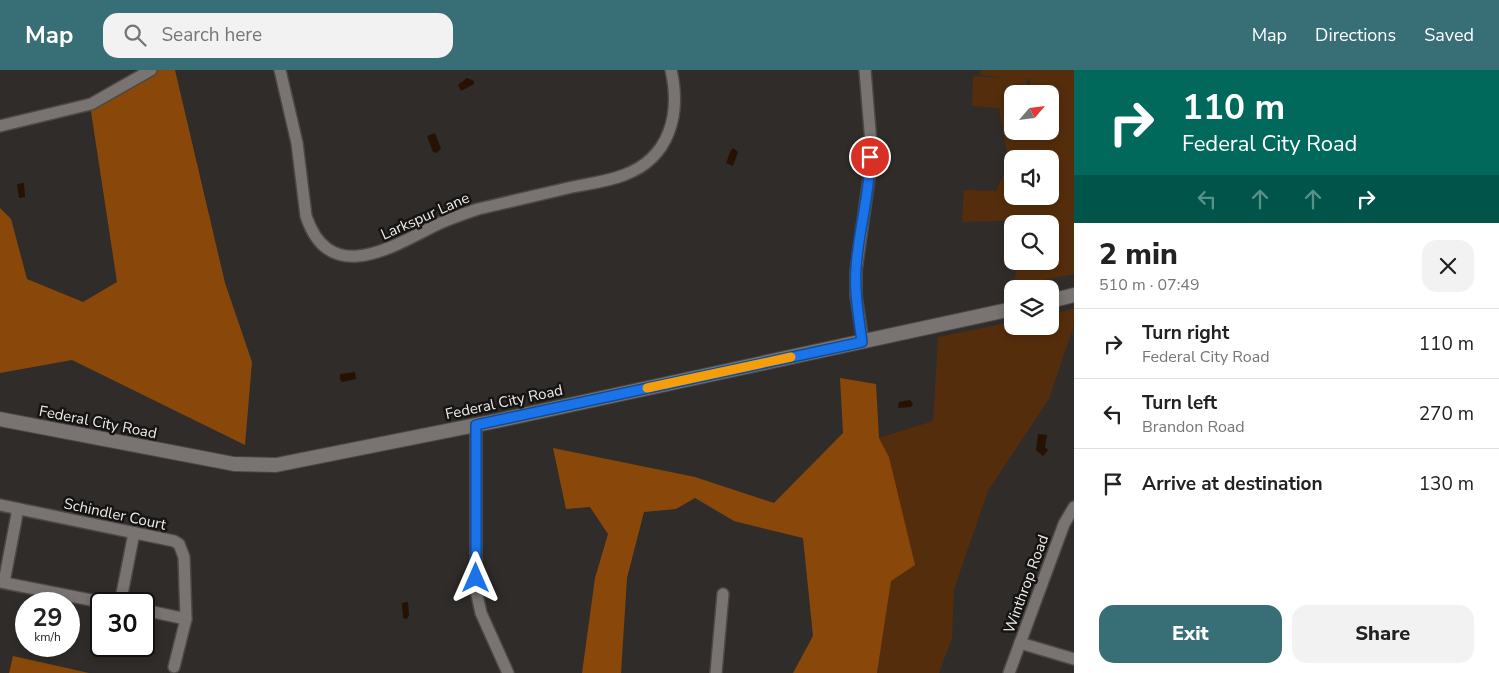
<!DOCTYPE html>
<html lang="en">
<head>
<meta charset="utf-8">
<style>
  :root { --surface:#fff; --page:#f2f2f2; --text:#222; --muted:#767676; --line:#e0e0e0; --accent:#386e75 }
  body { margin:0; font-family:"Nunito Sans",sans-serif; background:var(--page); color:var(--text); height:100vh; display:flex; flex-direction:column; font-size:19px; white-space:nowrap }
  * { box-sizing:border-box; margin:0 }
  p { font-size:16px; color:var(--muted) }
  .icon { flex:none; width:28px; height:28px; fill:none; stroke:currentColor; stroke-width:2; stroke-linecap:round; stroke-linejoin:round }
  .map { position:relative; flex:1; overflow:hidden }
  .details { display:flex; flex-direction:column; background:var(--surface); width:425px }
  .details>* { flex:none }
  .banner { background:#00695c; color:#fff; overflow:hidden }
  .needle { width:32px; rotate:62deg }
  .fabs { position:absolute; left:1004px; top:15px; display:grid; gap:10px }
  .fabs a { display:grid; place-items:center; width:55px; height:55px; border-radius:10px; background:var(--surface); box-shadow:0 2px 8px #0003; font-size:25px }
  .speed { position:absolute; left:15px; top:522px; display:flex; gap:10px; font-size:25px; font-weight:700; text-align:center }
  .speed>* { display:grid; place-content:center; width:65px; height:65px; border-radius:50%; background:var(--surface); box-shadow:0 2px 8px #0003; line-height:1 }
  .speed small { font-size:12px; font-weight:400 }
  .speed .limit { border:2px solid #111; border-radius:8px; background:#fff; color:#111 }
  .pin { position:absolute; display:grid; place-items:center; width:42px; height:42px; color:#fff; margin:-21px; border:2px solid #fff; border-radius:50%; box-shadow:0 1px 5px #0007 }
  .me { position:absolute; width:55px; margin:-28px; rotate:0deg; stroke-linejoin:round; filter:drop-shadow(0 0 4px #0008) }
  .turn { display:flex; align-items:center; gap:18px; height:105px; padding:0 25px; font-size:22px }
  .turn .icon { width:65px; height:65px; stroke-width:2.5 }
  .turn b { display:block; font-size:35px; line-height:42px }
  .lanes { display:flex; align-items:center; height:48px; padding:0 25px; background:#0003; justify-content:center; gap:25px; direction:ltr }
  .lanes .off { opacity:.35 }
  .round { display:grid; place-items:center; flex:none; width:52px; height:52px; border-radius:15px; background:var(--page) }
  .overview { display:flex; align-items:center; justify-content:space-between; height:85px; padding:0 25px }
  h1 { font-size:30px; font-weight:800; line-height:38px }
  .primary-button { display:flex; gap:10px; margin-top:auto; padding:10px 25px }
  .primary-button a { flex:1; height:58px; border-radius:15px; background:var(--accent); color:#fff; font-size:20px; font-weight:800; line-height:58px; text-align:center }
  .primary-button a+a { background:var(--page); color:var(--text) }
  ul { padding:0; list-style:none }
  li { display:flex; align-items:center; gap:15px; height:70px; padding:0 25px; border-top:1px solid var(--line) }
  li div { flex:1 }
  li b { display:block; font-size:19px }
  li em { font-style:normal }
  header { display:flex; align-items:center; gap:30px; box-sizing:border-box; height:70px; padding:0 25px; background:var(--accent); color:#fff }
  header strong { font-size:24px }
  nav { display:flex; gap:28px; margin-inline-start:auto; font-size:18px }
  .search { width:350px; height:45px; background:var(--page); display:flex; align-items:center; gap:12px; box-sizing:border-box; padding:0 18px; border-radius:15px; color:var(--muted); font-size:19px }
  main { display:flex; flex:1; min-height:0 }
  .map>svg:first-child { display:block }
</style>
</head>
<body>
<header>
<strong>Map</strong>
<div class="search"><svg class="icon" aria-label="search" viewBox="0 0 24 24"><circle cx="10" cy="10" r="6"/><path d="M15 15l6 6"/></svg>Search here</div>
<nav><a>Map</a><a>Directions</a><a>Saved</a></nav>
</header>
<main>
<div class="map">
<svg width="1074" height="603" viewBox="0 0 1074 603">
  <rect width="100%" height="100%" fill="#302c29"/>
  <g fill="#542d0c" fill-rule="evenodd">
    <path d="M981 0H1074V204L1014 216 1017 191H1050V154H1022V150L962 152 964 120 996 121 1009 94 999 38 972 36 973 6 1006 8 980 5ZM1027 9 1030 10V24H1050V61H1012V40L1005 38H1012V24H1026ZM1012 89H1050V126H1012Z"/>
    <polygon points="1074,239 1074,255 1049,329 988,421 954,519 952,568 939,603 877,603 891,511 889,387 879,368 933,351 938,267 1012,252 1012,256 1050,256 1050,244"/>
  </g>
  <g fill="#894809">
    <polygon points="158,0 175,0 225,213 252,292 245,375 72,290 0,303 0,138 11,149 27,209 83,232 117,212 90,35"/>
    <polygon points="840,308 876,314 879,368 889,387 915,495 891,511 877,603 793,603 813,566 803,468 734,451 695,428 676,439 644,442 627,508 621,603 582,603 595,508 608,464 590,437 566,439 553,378 695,407 774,433 843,363"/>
    <polygon points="13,586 89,603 9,603"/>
  </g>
  <g fill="#261102">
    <polygon points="467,8 474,11 474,14 461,21 458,15"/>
    <polygon points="435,63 441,79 436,83 433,82 427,66"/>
    <polygon points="733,78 738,82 733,96 726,93 731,80"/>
    <polygon points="24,113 25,127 19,128 17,114"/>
    <polygon points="355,302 356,309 342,312 340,310 340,304"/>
    <polygon points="910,330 913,334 911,337 898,338 899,332"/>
    <polygon points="1038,364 1047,365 1045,377 1048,380 1043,386 1036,380"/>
    <polygon points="408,532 409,545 407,549 403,548 402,533"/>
  </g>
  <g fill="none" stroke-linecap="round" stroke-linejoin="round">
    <defs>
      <g id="minor">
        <path d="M280 0 297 73 306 146C329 216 391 178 434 156 448 149 463 144 478 139 508 132 538 125 568 118 586 114 606 112 624 105 670 88 681 44 671 0"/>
        <polyline points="0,56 91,34 151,0"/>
        <polyline points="863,272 856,226 856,201 870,101 871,73 865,0"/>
        <polyline points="476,355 476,520 481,543 508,603"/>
        <polyline points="0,435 174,471 179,474 184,487 186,549 174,597"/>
        <polyline points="0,512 111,534"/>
        <polyline points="4,512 18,439"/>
        <polyline points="120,534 134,463"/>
        <polyline points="144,540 186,549"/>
        <polyline points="1020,573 1074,589"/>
        <polyline points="716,603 723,524"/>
        <polyline points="1009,603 1064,454 1074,437"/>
      </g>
      <g id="tertiary">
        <polyline points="1050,231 1074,225"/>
        <polyline points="0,349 234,394 276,395 496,351 1012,239"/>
      </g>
    </defs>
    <use href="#minor" stroke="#4b4845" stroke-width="14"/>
    <use href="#tertiary" stroke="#4b4845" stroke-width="16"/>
    <use href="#minor" stroke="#797471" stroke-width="11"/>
    <use href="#tertiary" stroke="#797471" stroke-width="14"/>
  </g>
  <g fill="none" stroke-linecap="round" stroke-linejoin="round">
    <defs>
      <path id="route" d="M476 508V355L862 272C859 248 854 223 856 199 858 161 870 125 870 87"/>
    </defs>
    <use href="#route" stroke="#114b97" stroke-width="12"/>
    <use href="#route" stroke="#1a73e8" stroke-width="9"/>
    <polyline stroke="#f59e0b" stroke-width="9" points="647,318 791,287"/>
  </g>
  <g text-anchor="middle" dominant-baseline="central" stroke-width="5" stroke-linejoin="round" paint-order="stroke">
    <g font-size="15" fill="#edebe9" stroke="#161413">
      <text transform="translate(425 146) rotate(-24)">Larkspur Lane</text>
      <text transform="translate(504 332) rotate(-12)">Federal City Road</text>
      <text transform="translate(98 352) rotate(11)">Federal City Road</text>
      <text transform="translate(115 444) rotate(12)">Schindler Court</text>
      <text transform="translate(1026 514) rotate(-70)">Winthrop Road</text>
    </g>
  </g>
</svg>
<div class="fabs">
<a><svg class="needle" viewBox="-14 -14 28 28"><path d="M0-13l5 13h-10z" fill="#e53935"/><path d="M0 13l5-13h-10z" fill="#767676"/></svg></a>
<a><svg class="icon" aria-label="sound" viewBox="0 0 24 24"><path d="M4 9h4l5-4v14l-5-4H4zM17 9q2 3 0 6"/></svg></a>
<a><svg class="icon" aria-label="search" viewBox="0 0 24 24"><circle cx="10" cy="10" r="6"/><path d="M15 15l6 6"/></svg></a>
<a><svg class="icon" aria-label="layers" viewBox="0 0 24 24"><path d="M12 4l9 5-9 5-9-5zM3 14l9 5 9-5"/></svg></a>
</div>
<div class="speed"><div>29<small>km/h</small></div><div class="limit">30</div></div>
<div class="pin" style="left:870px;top:87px;background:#d93025"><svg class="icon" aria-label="arrive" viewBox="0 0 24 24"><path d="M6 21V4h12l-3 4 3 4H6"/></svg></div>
<svg class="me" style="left:476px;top:508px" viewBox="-20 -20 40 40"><path d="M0-17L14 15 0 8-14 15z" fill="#1a73e8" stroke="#fff" stroke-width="4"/></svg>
</div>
<section class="details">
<div class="banner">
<div class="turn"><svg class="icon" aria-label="right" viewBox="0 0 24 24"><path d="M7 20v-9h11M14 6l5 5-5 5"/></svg><div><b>110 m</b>Federal City Road</div></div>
<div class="lanes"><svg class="icon off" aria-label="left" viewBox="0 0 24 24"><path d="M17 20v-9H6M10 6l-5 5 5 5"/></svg><svg class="icon off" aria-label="ahead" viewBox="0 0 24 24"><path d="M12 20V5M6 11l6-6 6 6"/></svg><svg class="icon off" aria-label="ahead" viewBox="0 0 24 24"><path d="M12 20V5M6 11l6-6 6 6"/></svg><svg class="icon" aria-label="right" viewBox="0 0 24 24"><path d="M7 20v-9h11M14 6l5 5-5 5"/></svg></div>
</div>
<div class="overview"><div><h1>2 min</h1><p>510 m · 07:49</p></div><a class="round"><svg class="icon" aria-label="close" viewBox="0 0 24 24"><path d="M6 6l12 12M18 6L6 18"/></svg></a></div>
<ul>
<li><svg class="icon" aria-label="right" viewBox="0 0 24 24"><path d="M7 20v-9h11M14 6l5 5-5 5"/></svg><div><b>Turn right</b><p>Federal City Road</p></div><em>110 m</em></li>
<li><svg class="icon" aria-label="left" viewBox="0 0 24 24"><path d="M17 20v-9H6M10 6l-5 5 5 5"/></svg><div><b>Turn left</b><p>Brandon Road</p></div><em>270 m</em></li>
<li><svg class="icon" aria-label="arrive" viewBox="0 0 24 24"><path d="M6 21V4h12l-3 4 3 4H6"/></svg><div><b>Arrive at destination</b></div><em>130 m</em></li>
</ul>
<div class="primary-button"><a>Exit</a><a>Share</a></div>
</section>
</main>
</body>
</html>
